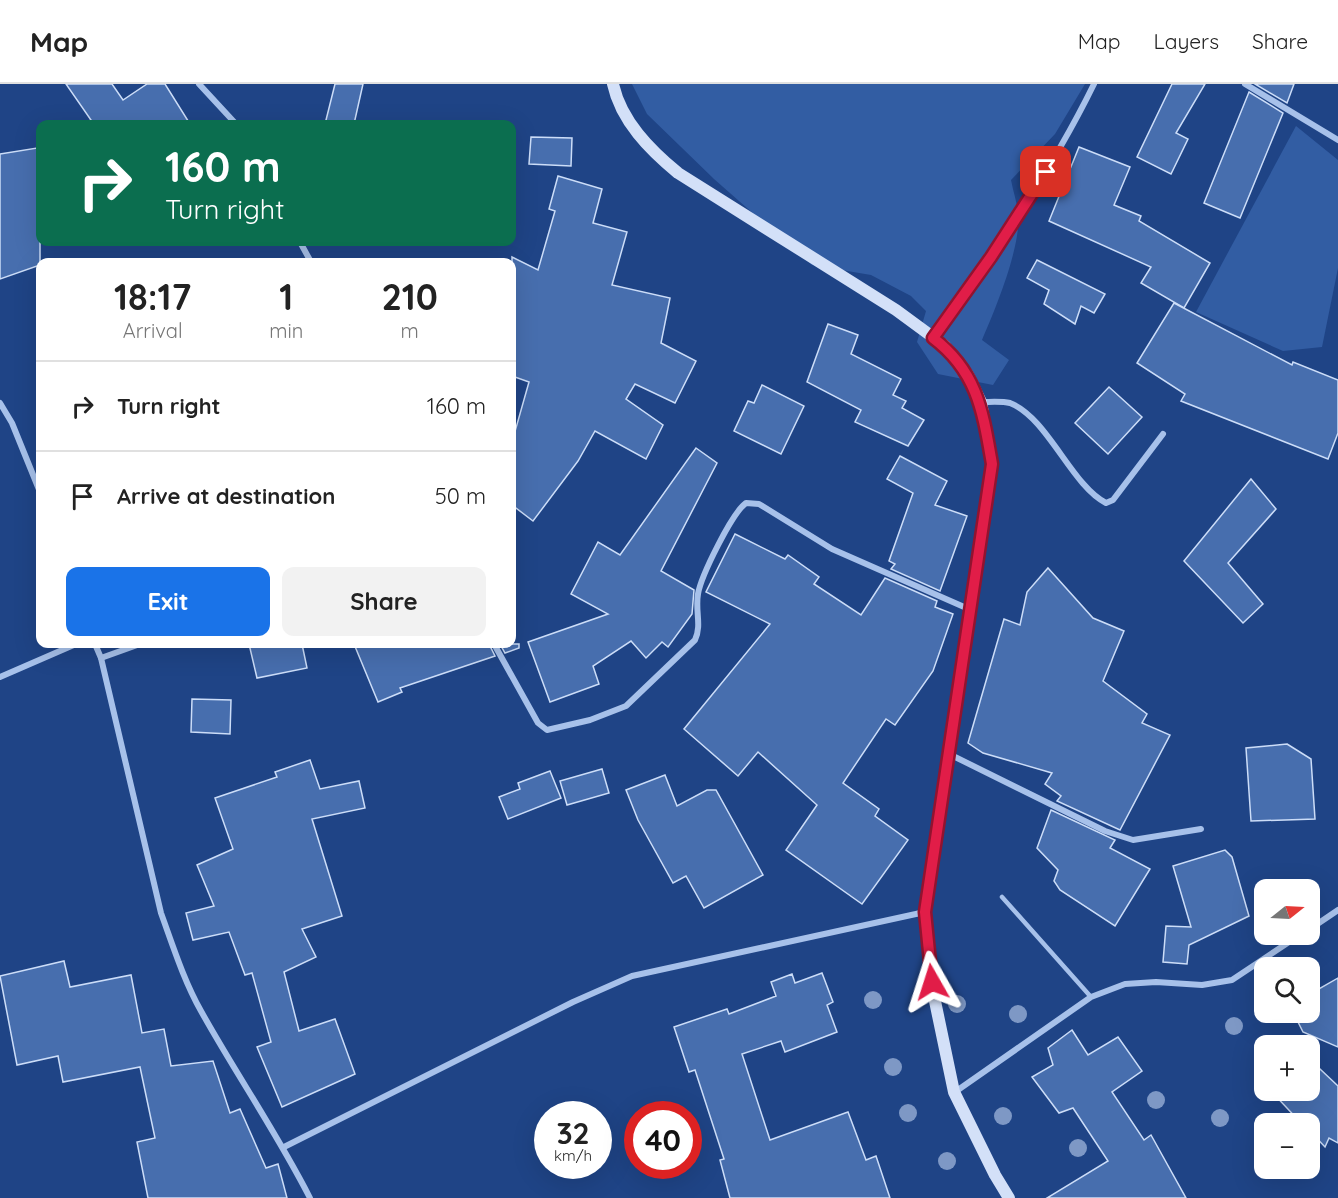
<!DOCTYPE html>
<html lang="en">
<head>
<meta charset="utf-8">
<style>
  :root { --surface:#fff; --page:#f2f2f2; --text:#222; --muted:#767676; --line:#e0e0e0; --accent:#1a73e8 }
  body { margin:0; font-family:Quicksand,sans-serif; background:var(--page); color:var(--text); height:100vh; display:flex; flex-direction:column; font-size:22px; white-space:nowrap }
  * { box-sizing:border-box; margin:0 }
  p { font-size:20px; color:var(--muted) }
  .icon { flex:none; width:33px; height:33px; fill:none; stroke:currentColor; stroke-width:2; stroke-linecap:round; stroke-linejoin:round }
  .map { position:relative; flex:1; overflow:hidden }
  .panel { position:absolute; left:36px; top:174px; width:480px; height:390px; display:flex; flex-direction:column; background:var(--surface); border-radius:12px; box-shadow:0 6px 24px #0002 }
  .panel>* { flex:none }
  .guide { position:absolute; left:36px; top:36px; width:480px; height:126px; border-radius:12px; box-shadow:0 6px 24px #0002; background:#0b6e4f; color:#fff; overflow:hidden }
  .needle { width:39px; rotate:72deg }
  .buttons { position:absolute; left:1254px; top:795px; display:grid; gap:12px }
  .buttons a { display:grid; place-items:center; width:66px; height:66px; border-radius:12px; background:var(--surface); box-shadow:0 6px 24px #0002; font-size:30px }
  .speed { position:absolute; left:534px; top:1017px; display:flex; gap:12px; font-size:30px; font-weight:700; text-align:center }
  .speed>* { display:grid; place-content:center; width:78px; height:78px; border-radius:50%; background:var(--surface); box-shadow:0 6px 24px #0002; line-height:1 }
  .speed small { font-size:15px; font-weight:400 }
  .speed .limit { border:9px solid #d22; background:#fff; color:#111 }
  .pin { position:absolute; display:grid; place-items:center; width:51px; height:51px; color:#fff; margin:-26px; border-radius:12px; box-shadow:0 3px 9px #0006 }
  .me { position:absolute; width:66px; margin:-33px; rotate:354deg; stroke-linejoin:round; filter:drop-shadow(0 0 4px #0008) }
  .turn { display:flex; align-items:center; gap:21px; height:126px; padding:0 30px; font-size:27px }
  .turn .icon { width:78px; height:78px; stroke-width:2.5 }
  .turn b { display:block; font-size:42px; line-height:51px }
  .eta { display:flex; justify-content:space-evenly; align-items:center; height:102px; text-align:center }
  .eta b { font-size:36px; font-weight:700; line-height:42px }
  .cta { display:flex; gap:12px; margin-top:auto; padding:12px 30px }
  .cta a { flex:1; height:69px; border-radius:12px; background:var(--accent); color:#fff; font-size:24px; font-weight:700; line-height:69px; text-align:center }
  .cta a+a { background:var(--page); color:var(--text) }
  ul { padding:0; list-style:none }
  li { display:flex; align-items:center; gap:18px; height:90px; padding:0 30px; border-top:2px solid var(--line) }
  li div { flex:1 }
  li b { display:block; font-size:22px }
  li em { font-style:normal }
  header { display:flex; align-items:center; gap:36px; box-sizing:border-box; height:84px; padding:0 30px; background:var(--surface); border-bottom:2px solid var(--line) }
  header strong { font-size:28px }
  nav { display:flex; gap:33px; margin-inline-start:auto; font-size:21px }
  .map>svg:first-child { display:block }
</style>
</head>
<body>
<header>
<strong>Map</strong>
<nav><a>Map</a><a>Layers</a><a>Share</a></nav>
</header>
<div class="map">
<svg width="1338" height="1114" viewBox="0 0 1338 1114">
  <rect width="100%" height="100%" fill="#1f4486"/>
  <g fill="#325da3">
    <path d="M632 0H1085L1055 50 1011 96C1013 107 1017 118 1018 129 1022 161 995 226 982 256L1009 276 993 301 938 290 917 258 926 227 911 212 871 191 812 181 714 95 647 30Z"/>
    <polygon points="1296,42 1338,76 1338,184 1322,263 1283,267 1196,228"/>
  </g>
  <g fill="#476eae" stroke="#ccddf8" stroke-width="1.5">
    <polygon points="66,0 112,0 123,16 147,0 165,0 190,40 84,40 91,36"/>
    <polygon points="335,0 363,0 354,40 325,40"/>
    <polygon points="1172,0 1205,0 1176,49 1188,55 1171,90 1137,73"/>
    <polygon points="1255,0 1294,0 1287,19"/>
    <polygon points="1249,8 1283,29 1240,134 1204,119"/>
    <polygon points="531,53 572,54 571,82 529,80"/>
    <polygon points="1079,63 1130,83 1114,121 1141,132 1139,137 1210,179 1184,224 1141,199 1151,183 1049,137"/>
    <polygon points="37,64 40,84 40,181 0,195 0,70"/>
    <polygon points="558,92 602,105 593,139 627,148 612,201 670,214 661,259 696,277 675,319 635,300 626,315 663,341 646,375 595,347 578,377 533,437 512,421 512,358 529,298 512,292 512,173 538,186 555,127 549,125"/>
    <polygon points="1037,176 1105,210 1094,229 1081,222 1075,240 1044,220 1049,206 1027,194"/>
    <polygon points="1174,219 1292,281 1293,278 1338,296 1338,349 1328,375 1181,317 1185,310 1137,279"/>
    <polygon points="828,240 858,251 851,270 901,295 893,311 906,317 902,324 924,336 908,362 855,338 861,326 807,298"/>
    <polygon points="762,301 804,322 781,370 734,347 748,317 754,319"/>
    <polygon points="1109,303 1142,333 1108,370 1075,339"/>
    <polygon points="696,364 717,379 661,487 694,506 692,530 668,563 662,558 646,574 631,557 593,582 599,600 550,618 528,558 608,530 571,510 598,458 620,471"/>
    <polygon points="900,372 947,397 935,421 967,432 940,507 891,485 895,480 889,477 913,409 887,395"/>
    <polygon points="1251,395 1276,425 1228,479 1263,520 1243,539 1184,477"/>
    <polygon points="735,450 785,475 788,471 819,493 814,500 861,531 885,494 937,517 935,523 953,530 933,587 895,641 886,635 843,699 879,725 875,732 908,756 862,820 786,766 817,721 758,668 738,692 684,645 770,540 706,508"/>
    <polygon points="1048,484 1093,534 1124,547 1103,597 1147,630 1142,639 1170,651 1120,746 1057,717 1061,712 1045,700 1052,689 983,669 968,659 1004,535 1020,541 1027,508"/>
    <polygon points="249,560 302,560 307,584 257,594"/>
    <polygon points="354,560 489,560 495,572 400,604 402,608 378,618"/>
    <polygon points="500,560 519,560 519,564 505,569"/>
    <polygon points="192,615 231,616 230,650 191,648"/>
    <polygon points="1287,660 1311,675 1315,735 1251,737 1246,664"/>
    <polygon points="310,676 320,705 359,697 365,724 312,735 342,832 302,845 316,873 284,888 299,947 335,935 355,990 282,1023 257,963 271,958 252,889 245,891 229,848 193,856 186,829 214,822 197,781 233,765 215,714 277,693 275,688"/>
    <polygon points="602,685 609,709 567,721 560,697"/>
    <polygon points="550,687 561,714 508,735 499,713 520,705 518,699"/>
    <polygon points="665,691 677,722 707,706 716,706 763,791 704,824 686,792 673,799 638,736 626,706"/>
    <polygon points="1051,726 1115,756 1110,764 1150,785 1115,842 1060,806 1054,797 1058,786 1037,764"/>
    <polygon points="1225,766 1232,773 1249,832 1189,861 1187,880 1163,878 1166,842 1191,843 1173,782"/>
    <polygon points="64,877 70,903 131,891 142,949 164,945 171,982 213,977 230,1029 240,1025 266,1084 278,1080 287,1114 148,1114 137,1058 155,1054 140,983 63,998 58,972 17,981 0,892"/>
    <polygon points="822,889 833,918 827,921 837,948 785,968 781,957 742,970 770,1056 848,1028 866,1076 876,1072 890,1114 730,1114 720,1076 724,1075 695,986 689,988 674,943 727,925 729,930 776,912 771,898 792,890 795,899"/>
    <polygon points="1338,894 1338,963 1303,948 1293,928 1310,928 1310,910"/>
    <polygon points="1072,946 1088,971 1118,953 1142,987 1112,1008 1144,1056 1151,1051 1186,1114 1047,1114 1108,1077 1073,1024 1059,1029 1032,993 1053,981 1048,964"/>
    <polygon points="1320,985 1338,1002 1338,1059 1329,1054 1325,1063 1310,1047 1310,1040 1302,1040 1270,1006 1310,1006 1310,996"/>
  </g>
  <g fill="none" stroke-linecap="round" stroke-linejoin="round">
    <polyline stroke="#a7c1ea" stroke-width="4.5" points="1002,813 1091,913"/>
    <g stroke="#a7c1ea" stroke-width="6">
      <polyline points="199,0 236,40"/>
      <polyline points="1245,0 1338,56"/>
      <polyline points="300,158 311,178"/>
      <path d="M933 254C992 172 1050 90 1094 0"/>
      <path d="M982 318C990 318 1002 317 1010 319 1048 334 1071 401 1106 419L1113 416 1163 350"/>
      <polyline points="0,319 12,339 40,408"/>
      <path d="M95 560 101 574 161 829C173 862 184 897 201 927 236 990 277 1049 310 1114"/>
      <path d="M494 560 538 639 547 646 590 636 626 622 695 556C702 541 695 527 698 510 701 492 732 429 746 419L759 420 832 465 971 526"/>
      <polyline points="101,574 140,560"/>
      <polyline points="0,593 76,560"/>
      <polyline points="949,670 1105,747 1133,756 1201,745"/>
      <polyline points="1310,845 1338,826"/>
      <polyline points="955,1008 1091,913 1125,900 1156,898 1202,901 1232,896 1301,850"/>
      <polyline points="284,1063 573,918 632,892 925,828"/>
    </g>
    <path stroke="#d3e0f8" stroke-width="12" d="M613 0C621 37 650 66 678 89L896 226 945 262 968 291 981 318 992 380 925 828 931 898 954 1008 995 1091 1009 1114"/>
  </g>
  <g fill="#7e98c5">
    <circle cx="873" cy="916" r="9"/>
    <circle cx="957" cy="920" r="9"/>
    <circle cx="1018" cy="930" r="9"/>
    <circle cx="1234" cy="942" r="9"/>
    <circle cx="893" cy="983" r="9"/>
    <circle cx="1156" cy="1016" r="9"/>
    <circle cx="908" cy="1029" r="9"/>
    <circle cx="1003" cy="1032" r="9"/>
    <circle cx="1220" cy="1034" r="9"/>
    <circle cx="1078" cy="1064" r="9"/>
    <circle cx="947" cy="1077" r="9"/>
  </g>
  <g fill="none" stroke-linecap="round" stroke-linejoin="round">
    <defs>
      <path id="route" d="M932 898 925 828 992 380C983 329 978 288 933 254L991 173 1046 88"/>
    </defs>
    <use href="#route" stroke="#92132f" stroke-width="15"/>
    <use href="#route" stroke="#e11d48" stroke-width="10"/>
  </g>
</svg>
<div class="buttons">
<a><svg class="needle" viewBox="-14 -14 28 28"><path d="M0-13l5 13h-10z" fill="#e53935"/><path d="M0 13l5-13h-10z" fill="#767676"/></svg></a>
<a><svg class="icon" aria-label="search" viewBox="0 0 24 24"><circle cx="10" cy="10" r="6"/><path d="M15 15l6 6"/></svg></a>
<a>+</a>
<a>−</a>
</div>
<div class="speed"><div>32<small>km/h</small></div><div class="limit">40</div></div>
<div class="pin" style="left:1046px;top:88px;background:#d93025"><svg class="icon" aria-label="arrive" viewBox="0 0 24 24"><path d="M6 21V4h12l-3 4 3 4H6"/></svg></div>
<svg class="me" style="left:932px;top:898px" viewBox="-20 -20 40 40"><path d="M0-17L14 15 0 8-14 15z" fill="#e11d48" stroke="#fff" stroke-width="4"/></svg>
<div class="guide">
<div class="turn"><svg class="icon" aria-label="right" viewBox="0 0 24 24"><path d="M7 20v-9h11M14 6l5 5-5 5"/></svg><div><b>160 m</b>Turn right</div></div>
</div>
<section class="panel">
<div class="eta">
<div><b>18:17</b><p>Arrival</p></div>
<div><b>1</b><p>min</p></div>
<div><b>210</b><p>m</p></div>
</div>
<ul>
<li><svg class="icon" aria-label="right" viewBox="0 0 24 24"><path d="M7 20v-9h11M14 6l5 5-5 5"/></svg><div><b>Turn right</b></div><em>160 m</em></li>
<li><svg class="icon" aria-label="arrive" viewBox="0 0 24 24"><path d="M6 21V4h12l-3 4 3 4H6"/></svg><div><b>Arrive at destination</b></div><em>50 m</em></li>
</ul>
<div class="cta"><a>Exit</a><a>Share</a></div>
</section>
</div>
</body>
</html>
